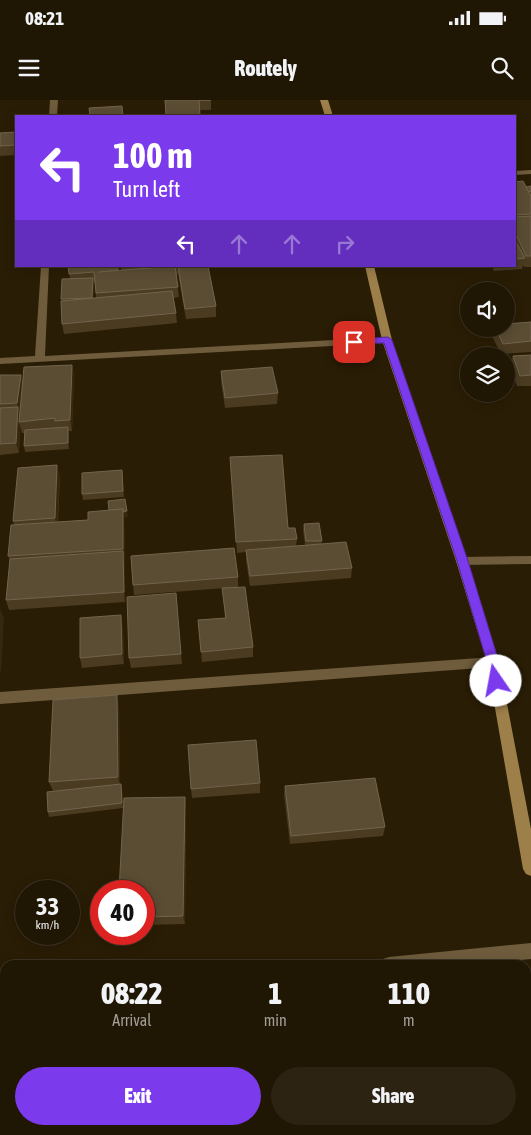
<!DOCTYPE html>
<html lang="en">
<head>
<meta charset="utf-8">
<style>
  :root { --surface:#201604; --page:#2d2313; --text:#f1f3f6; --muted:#a29f9a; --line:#3d3526; --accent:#7c3aed }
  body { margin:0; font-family:"Asap Condensed",sans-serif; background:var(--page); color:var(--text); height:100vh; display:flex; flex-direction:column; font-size:19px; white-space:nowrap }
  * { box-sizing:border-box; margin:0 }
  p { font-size:16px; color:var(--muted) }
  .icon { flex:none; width:28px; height:28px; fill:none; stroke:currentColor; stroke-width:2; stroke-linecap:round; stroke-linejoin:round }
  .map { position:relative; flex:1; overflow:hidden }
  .sheet { position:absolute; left:0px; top:860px; width:531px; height:175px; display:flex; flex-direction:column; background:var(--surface); border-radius:15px 15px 0 0; box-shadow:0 2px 12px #0003,0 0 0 1px var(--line) }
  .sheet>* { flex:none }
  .hud { position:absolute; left:15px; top:15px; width:501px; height:152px; border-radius:0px; box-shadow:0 2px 12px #0003,0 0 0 1px var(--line); background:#7c3aed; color:#fff; overflow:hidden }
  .fabs { position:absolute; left:460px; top:182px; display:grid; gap:10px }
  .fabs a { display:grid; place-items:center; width:55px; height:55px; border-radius:50%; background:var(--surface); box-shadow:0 2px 12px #0003,0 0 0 1px var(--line); font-size:25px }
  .speed { position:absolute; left:15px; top:780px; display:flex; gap:10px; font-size:25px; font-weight:700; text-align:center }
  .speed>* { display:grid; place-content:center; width:65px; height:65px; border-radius:50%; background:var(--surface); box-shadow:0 2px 12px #0003,0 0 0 1px var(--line); line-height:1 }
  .speed small { font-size:12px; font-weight:400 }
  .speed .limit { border:8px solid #d22; background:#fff; color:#111 }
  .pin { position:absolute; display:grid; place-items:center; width:42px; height:42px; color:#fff; margin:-21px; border-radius:10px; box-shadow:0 2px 8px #0006 }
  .me { position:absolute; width:55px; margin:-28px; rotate:348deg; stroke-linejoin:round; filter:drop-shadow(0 0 4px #0008) }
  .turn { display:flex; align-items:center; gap:18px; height:105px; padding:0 15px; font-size:22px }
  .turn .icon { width:65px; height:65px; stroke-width:2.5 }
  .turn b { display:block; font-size:35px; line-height:42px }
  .lanes { display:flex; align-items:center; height:48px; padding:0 15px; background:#0003; justify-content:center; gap:25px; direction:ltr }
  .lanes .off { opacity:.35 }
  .eta { display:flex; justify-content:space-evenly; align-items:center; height:85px; text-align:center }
  .eta b { font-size:30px; font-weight:800; line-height:35px }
  .primary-button { display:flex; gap:10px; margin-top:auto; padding:10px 15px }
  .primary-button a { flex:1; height:58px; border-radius:30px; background:var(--accent); color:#fff; font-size:20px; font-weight:800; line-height:58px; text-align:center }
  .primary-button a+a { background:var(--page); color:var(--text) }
  .status { display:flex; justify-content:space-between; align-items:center; height:35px; padding:0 25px; background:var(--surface); direction:ltr }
  .status svg { height:14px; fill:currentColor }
  header { display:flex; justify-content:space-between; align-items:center; height:65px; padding:0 15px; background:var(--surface); font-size:22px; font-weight:800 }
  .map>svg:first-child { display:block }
</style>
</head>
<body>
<div class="status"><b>08:21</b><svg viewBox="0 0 49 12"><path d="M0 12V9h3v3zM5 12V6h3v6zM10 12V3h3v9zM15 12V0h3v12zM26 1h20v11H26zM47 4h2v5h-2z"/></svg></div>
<header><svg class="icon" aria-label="menu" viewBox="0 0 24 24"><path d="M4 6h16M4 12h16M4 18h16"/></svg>Routely<svg class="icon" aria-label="search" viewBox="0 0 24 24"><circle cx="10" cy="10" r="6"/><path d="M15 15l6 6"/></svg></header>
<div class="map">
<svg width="531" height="1035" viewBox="0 0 531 1035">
  <rect width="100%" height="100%" fill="#2a1d05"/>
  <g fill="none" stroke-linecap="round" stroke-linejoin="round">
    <g fill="#6f5c3d" fill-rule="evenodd">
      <polygon points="50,0 58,0 57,16 49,16"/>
      <polygon points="531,70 531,74 515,75 515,71"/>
      <polygon points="41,166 49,166 45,256 387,237 392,240 387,243 0,264 0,258 35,256"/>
      <polygon points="531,456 531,464 462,465 456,461 462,457"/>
      <polygon points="493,557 498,558 499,562 498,566 493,567 0,604 0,592"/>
      <polygon points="531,843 531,859 469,865 381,865 383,859 389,857"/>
      <rect x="0" y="894" width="5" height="16"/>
    </g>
    <g fill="#9d7f4a" fill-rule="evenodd">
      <polygon points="320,0 328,0 333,16 325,16"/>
      <polygon points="365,166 374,166 392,240 468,461 499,562 531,729 531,776 526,774 523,769 487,562 456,461 382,240"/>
    </g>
  </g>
  <g fill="#4a3b21" fill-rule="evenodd">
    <polygon points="165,0 211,0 211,10 199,10"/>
    <polygon points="16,32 16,55 0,56 0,33"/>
    <polygon points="515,82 526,87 531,86 531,167 524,167 523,165 522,169 494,171 492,166 515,166"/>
    <path d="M68 166 119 171 121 170V166H208L216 206V217L186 219 178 174 176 175 179 197 173 198 176 213 177 223 64 234 62 224 61 199 70 179ZM94 182H95L96 198H93Z"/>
    <polygon points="531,222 531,252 501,254 492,236 494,229 506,229"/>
    <polygon points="531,255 531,286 517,286 510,267 513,256"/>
    <polygon points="72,265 74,275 72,331 69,331 69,349 25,352 24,346 24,333 22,333 20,326 19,353 0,355 0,275 23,282"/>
    <polygon points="221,271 278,293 277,304 225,308 221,281"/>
    <polygon points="231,367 288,428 297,439 296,446 305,445 303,430 304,424 322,441 321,444 352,468 351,478 250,486 246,460 246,452 237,453"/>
    <polygon points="122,370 124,397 83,400 82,394"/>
    <polygon points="60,376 58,422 128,417 124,417 125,502 9,510 6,500 10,461 8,456 14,424 13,421"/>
    <polygon points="238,477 238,487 134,495 133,485"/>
    <polygon points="222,488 253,547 253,557 202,562 198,520 225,518"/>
    <polygon points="176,493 182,564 131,568 129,558"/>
    <polygon points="123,525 124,564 82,568 80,558"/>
    <polygon points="119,605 120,684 121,684 122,689 123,708 49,717 48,712 67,690 53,691 49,682"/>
    <polygon points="260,683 260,693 192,698 191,689"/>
    <polygon points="285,686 385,727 383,736 290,744 284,695"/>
    <polygon points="185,697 186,706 185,824 144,825 144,791"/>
    <polygon points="373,1030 439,1030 389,1035 374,1035"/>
  </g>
  <g fill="#36280e">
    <polygon points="93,178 94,183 93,203 92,198"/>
    <polygon points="72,265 74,275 72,331 70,320"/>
    <polygon points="21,275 24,285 20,314 17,303"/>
    <polygon points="18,307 20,317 19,322 20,326 19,353 16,343"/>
    <polygon points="68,327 69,333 69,349 68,343"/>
    <polygon points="57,365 60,376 57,429 55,418"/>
    <polygon points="127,411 128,417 124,417 125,459 123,449 110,413"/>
    <polygon points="123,451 125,462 125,502 124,492"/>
    <polygon points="0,508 4,519 1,574 0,570"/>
    <polygon points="121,515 123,525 124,564 122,554"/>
    <polygon points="117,595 119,605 120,686 118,677"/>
    <polygon points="121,684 122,689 123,708 122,703"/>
    <polygon points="185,697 186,706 185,824 183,816"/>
  </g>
  <g fill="#5b4d34" stroke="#72644d">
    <polygon points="165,0 211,0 199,0 200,16 166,16"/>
    <polygon points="122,6 123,16 90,16 89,8"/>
    <polygon points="16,32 16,45 0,46 0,33"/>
    <polygon points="523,81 531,96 531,114 515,115 515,82"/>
    <polygon points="531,86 531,91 529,92 526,87"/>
    <polygon points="531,116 531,156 526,156 515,132 515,117"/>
    <polygon points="515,140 525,158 515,159"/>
    <polygon points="68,166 118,166 118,170 99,172 175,166 178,187 96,193 94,172 69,174"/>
    <polygon points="121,166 141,166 121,167"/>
    <polygon points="178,166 208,166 216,206 185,209"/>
    <polygon points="93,178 92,198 61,199 62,179"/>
    <polygon points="172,191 176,213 62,224 61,201"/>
    <polygon points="531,222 531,241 503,244 496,229 506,229 506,224"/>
    <polygon points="531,255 531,275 520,276 513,256"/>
    <polygon points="72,265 70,320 55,321 55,318 19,322 24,267"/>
    <polygon points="272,267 278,293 225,298 221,271"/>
    <polygon points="0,275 21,275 17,303 0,304"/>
    <polygon points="18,307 16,343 0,344 0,308"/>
    <polygon points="68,327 68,343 24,346 25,330"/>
    <polygon points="282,355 288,428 295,428 297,439 236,442 230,357"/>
    <polygon points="57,365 55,418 13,421 18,368"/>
    <polygon points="122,370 123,391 82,394 82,373"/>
    <polygon points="125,399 127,411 123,412 123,409 109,410 108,401"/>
    <polygon points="123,409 123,449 8,456 11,425 88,420 88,412"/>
    <polygon points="319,423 322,441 306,441 304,424"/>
    <polygon points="346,442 352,468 250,476 246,450"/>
    <polygon points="234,448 238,477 133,485 131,456"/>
    <polygon points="123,451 124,492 6,500 10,459"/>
    <polygon points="245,487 253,547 201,552 198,520 226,518 222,488"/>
    <polygon points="176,493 181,554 129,558 127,497"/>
    <polygon points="121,515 122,554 80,558 80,518"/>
    <polygon points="117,595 118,677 49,682 53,600"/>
    <polygon points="256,640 260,683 191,689 188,645"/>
    <polygon points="375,678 385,727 291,736 285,686"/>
    <polygon points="121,684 122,703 48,712 47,692"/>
    <polygon points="185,697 183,816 144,817 144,791 119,791 124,698"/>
    <polygon points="165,1030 235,1030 235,1035 166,1035"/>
    <polygon points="246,1030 320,1030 320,1035 247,1035"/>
  </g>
  <polygon fill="#7c3aed" stroke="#51269a" points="388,237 392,240 468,461 499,562 502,581 496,586 490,581 487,562 457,461 384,243 354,244 349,242 354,239"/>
</svg>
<div class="fabs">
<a><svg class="icon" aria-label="sound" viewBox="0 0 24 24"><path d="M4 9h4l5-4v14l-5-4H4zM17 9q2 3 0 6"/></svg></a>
<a><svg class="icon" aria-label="layers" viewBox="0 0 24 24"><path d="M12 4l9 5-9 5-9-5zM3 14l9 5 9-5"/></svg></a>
</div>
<div class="speed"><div>33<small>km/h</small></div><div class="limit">40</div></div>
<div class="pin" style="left:354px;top:242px;background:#d93025"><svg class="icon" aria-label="arrive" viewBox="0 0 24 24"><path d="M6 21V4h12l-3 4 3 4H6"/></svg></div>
<svg class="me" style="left:496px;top:581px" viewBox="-20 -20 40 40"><circle r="19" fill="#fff"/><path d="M0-13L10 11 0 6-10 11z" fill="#7c3aed"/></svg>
<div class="hud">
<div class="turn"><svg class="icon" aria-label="left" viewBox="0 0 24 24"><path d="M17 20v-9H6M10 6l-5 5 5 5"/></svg><div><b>100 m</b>Turn left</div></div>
<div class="lanes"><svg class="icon" aria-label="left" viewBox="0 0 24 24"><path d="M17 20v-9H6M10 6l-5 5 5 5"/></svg><svg class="icon off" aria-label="ahead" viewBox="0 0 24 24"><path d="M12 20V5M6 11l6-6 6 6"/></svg><svg class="icon off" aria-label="ahead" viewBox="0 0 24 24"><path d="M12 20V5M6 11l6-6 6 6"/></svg><svg class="icon off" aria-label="right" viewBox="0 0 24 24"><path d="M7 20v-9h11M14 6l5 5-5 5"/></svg></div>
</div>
<section class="sheet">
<div class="eta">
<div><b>08:22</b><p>Arrival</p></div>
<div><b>1</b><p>min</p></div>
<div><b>110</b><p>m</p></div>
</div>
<div class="primary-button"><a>Exit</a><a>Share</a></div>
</section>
</div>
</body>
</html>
